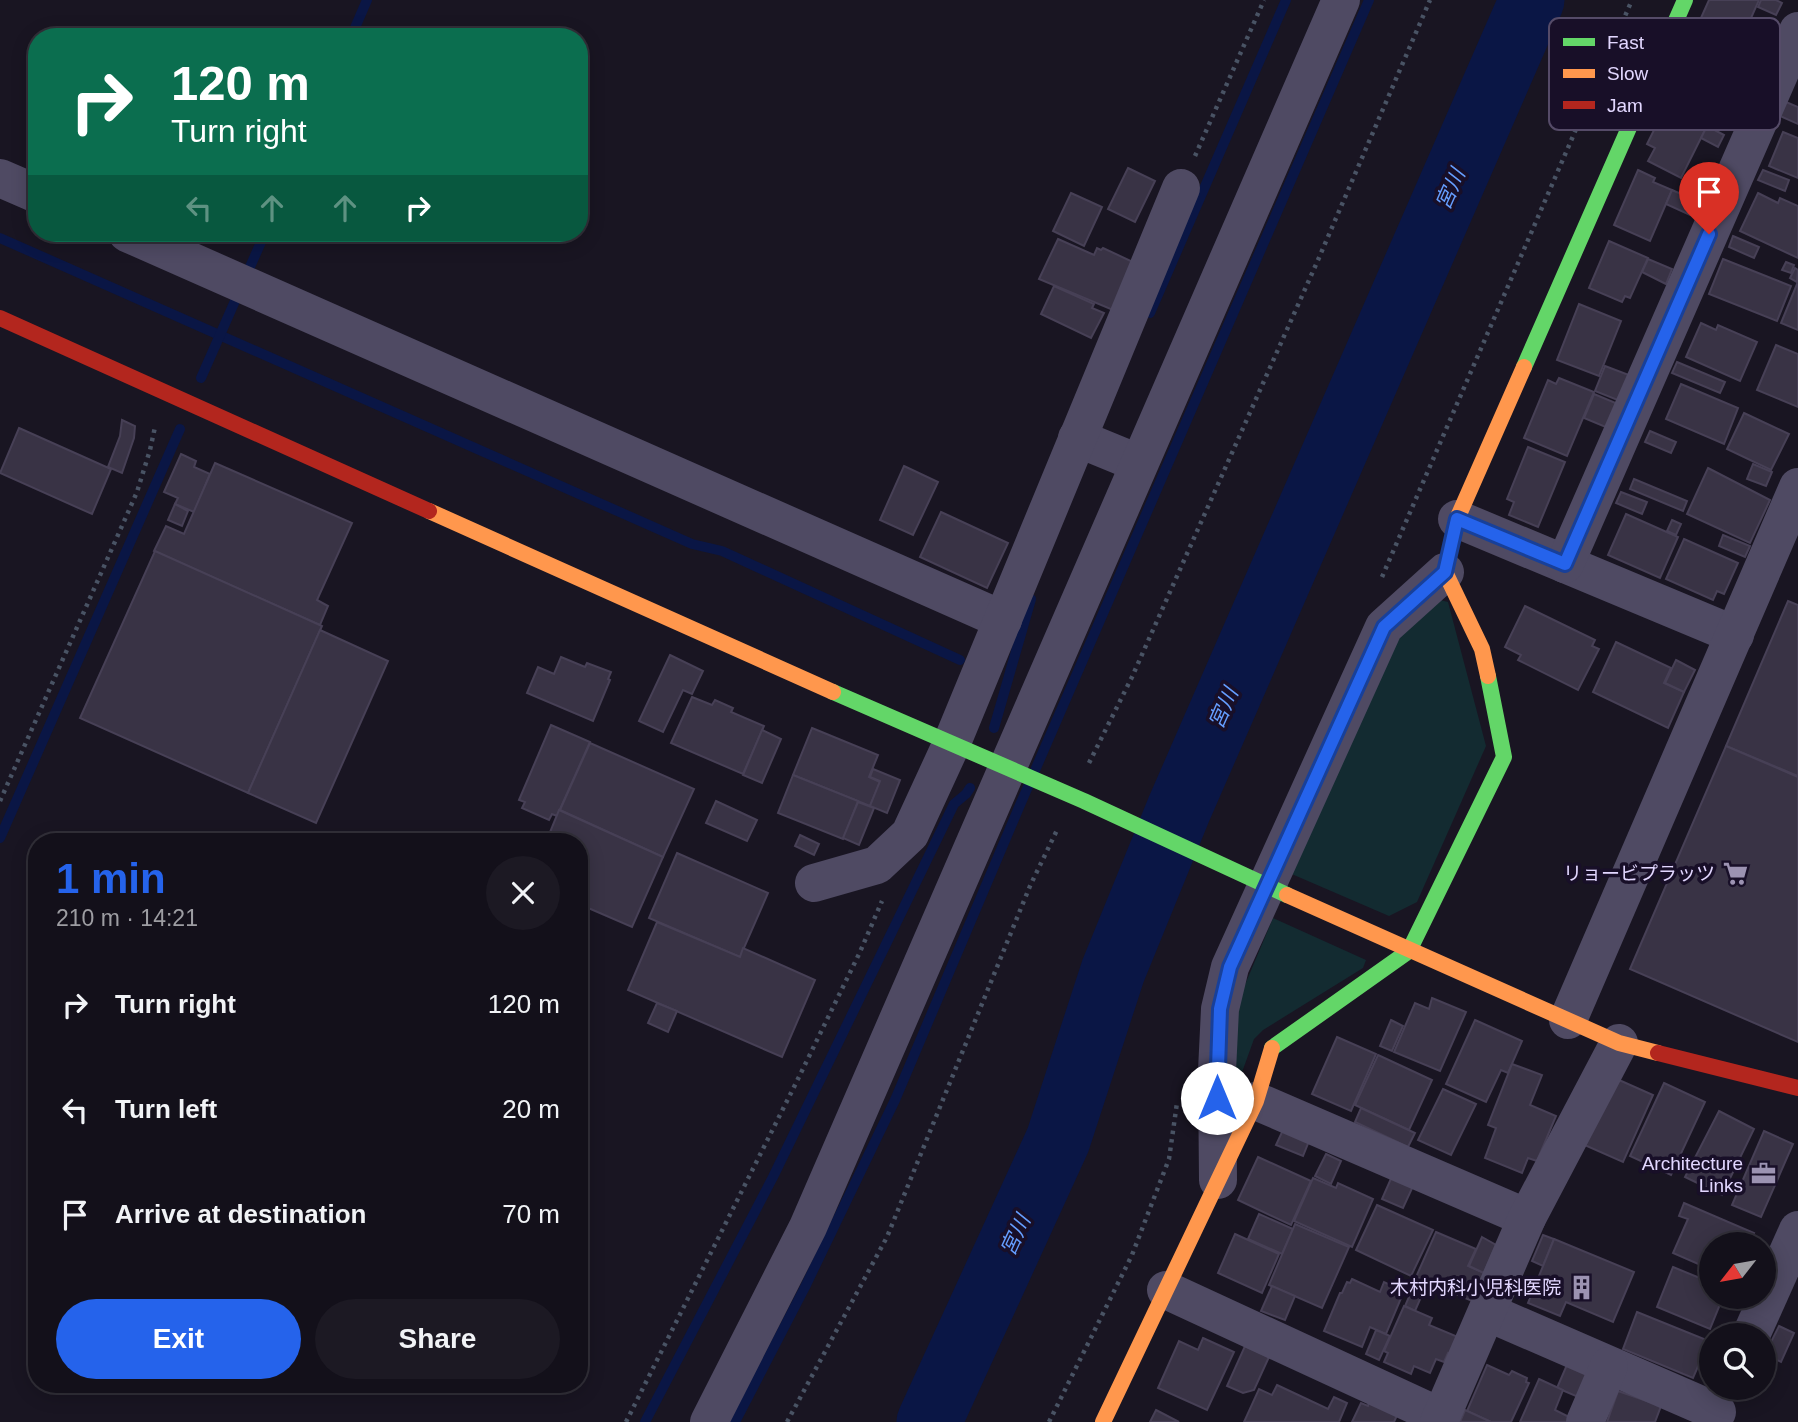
<!DOCTYPE html>
<html lang="en">
<head>
<meta charset="utf-8">
<style>
  :root { --surface:#13101a; --page:#1c1923; --text:#f1f3f6; --muted:#9d9da2; --line:#323039; --accent:#2563eb }
  body { margin:0; font-family:Arial,"Noto Sans JP",sans-serif; background:var(--page); color:var(--text); height:100vh; display:flex; flex-direction:column; font-size:26px; white-space:nowrap }
  * { box-sizing:border-box; margin:0 }
  p { font-size:23px; color:var(--muted) }
  .icon { flex:none; width:38px; height:38px; fill:none; stroke:currentColor; stroke-width:2; stroke-linecap:round; stroke-linejoin:round }
  .map { position:relative; flex:1; overflow:hidden }
  .side { position:absolute; left:28px; top:833px; width:560px; height:560px; display:flex; flex-direction:column; background:var(--surface); border-radius:28px; box-shadow:0 4px 18px #0003,0 0 0 2px var(--line) }
  .side>* { flex:none }
  .top-card { position:absolute; left:28px; top:28px; width:560px; height:214px; border-radius:28px; box-shadow:0 4px 18px #0003,0 0 0 2px var(--line); background:#0b6e4f; color:#fff; overflow:hidden }
  .needle { width:46px; rotate:239deg }
  .fabs { position:absolute; left:1699px; top:1232px; display:grid; gap:14px }
  .fabs a { display:grid; place-items:center; width:77px; height:77px; border-radius:50%; background:var(--surface); box-shadow:0 4px 18px #0003,0 0 0 2px var(--line); font-size:35px }
  .pin { position:absolute; display:grid; place-items:center; width:60px; height:60px; color:#fff; margin:-72px -30px; border-radius:50% 50% 50% 0; rotate:-45deg; box-shadow:0 0 7px #0007 }
  .pin .icon { rotate:45deg }
  .me { position:absolute; width:77px; margin:-38px; rotate:0deg; stroke-linejoin:round; filter:drop-shadow(0 0 5px #0008) }
  .turn { display:flex; align-items:center; gap:24px; height:147px; padding:0 28px; font-size:32px }
  .turn .icon { width:91px; height:91px; stroke-width:2.5 }
  .turn b { display:block; font-size:49px; line-height:60px }
  .lanes { display:flex; align-items:center; height:66px; padding:0 28px; background:#0003; justify-content:center; gap:35px; direction:ltr }
  .lanes .off { opacity:.35 }
  .round { display:grid; place-items:center; flex:none; width:74px; height:74px; border-radius:37px; background:var(--page) }
  .overview { display:flex; align-items:center; justify-content:space-between; height:119px; padding:0 28px }
  h1 { font-size:42px; font-weight:600; line-height:52px; color:var(--accent) }
  .action { display:flex; gap:14px; margin-top:auto; padding:14px 28px }
  .action a { flex:1; height:80px; border-radius:42px; background:var(--accent); color:#fff; font-size:28px; font-weight:600; line-height:80px; text-align:center }
  .action a+a { background:var(--page); color:var(--text) }
  ul { padding:0; list-style:none }
  li { display:flex; align-items:center; gap:21px; height:105px; padding:0 28px }
  li div { flex:1 }
  li b { display:block; font-size:26px }
  li em { font-style:normal }
  .map>svg:first-child { display:block }
</style>
</head>
<body>
<div class="map">
<svg width="1798" height="1422" viewBox="0 0 1798 1422">
  <rect width="100%" height="100%" fill="#191522"/>
  <g fill="#132b31">
    <polygon points="1436,599 1448,602 1486,746 1417,902 1389,916 1287,872 1388,648"/>
    <polygon points="1273,918 1366,960 1363,968 1263,1030 1254,1039 1232,1100 1239,999"/>
  </g>
  <g fill="none" stroke-linecap="round" stroke-linejoin="round">
    <g stroke="#0a1645" stroke-width="10">
      <polyline points="351,37 367,0"/>
      <polyline points="0,238 692,544 722,551 960,660"/>
      <polyline points="1150,313 1286,0"/>
      <polyline points="201,378 265,233"/>
      <polyline points="994,728 1031,599"/>
      <polyline points="0,838 180,429"/>
      <polyline points="645,1422 773,1177 954,804 966,794 970,788"/>
      <polyline points="735,1422 805,1287 895,1100 1020,805 1369,0"/>
    </g>
    <polyline stroke="#0a1645" stroke-width="65" points="929,1422 1058,1140 1113,971 1179,809 1532,0"/>
  </g>
  <g fill="#393345" stroke="#474056" stroke-width="2">
    <polygon points="1709,0 1759,0 1751,18 1761,23 1757,32 1767,37 1754,66 1692,38"/>
    <polygon points="1761,0 1776,0 1782,3 1776,15 1758,7"/>
    <polygon points="1786,102 1798,107 1798,124 1780,116"/>
    <polygon points="1666,106 1707,126 1681,178 1648,161 1655,148 1647,144"/>
    <polygon points="1707,126 1724,135 1718,147 1701,138"/>
    <polygon points="1783,132 1798,138 1798,178 1769,166"/>
    <polygon points="1128,168 1155,181 1135,222 1108,209"/>
    <polygon points="1638,170 1655,178 1653,182 1672,190 1650,241 1614,225"/>
    <polygon points="1763,170 1789,180 1785,191 1758,180"/>
    <polygon points="1672,190 1697,201 1690,215 1666,204"/>
    <polygon points="1071,193 1102,207 1084,246 1053,231"/>
    <polygon points="1758,193 1778,203 1780,198 1798,206 1798,258 1740,231"/>
    <polygon points="1733,236 1759,247 1754,258 1729,247"/>
    <polygon points="1058,239 1094,255 1097,248 1101,250 1103,248 1135,263 1113,310 1039,279"/>
    <polygon points="1609,241 1648,258 1630,298 1625,296 1622,302 1589,288"/>
    <polygon points="1648,259 1672,269 1666,284 1642,272"/>
    <polygon points="1723,259 1791,286 1777,321 1709,294"/>
    <polygon points="1786,262 1794,265 1791,273 1782,270"/>
    <polygon points="1795,268 1798,270 1797,282 1790,278"/>
    <polygon points="1797,284 1798,285 1798,330 1781,323"/>
    <polygon points="1054,286 1094,304 1092,308 1104,313 1091,338 1041,314"/>
    <polygon points="1579,304 1621,321 1599,376 1557,360"/>
    <polygon points="1701,323 1716,330 1718,325 1757,342 1740,381 1686,357"/>
    <polygon points="1776,345 1798,354 1798,407 1757,390"/>
    <polygon points="1677,362 1725,382 1720,393 1672,373"/>
    <polygon points="1605,366 1629,375 1620,401 1595,391"/>
    <polygon points="1559,378 1594,392 1567,456 1524,438 1548,380 1556,384"/>
    <polygon points="1681,384 1738,408 1724,444 1666,419"/>
    <polygon points="1594,394 1618,404 1608,428 1584,418"/>
    <polygon points="1744,413 1789,434 1771,470 1727,449"/>
    <polygon points="122,420 135,426 134,438 122,473 108,467 120,436"/>
    <polygon points="19,428 111,469 92,514 0,473"/>
    <polygon points="1650,431 1676,442 1671,453 1645,442"/>
    <polygon points="1528,447 1565,462 1538,527 1509,515 1514,502 1507,499"/>
    <polygon points="181,454 196,461 194,467 210,474 194,512 175,504 178,498 164,492"/>
    <polygon points="215,463 352,523 317,600 328,606 320,625 154,551 166,526 184,534"/>
    <polygon points="1753,464 1772,472 1766,486 1747,479"/>
    <polygon points="904,466 938,482 913,535 880,520"/>
    <polygon points="1708,468 1770,500 1750,543 1687,514"/>
    <polygon points="1634,479 1687,501 1683,511 1630,489"/>
    <polygon points="1621,492 1647,502 1642,514 1616,503"/>
    <polygon points="175,504 188,511 182,526 168,520"/>
    <polygon points="941,512 1008,543 987,588 920,557"/>
    <polygon points="1626,514 1678,537 1660,578 1608,555"/>
    <polygon points="1672,520 1681,524 1676,535 1667,531"/>
    <polygon points="1723,535 1750,546 1745,557 1719,546"/>
    <polygon points="1684,539 1738,563 1724,594 1717,591 1713,600 1666,579"/>
    <polygon points="155,551 322,626 248,793 80,718"/>
    <polygon points="1788,601 1798,605 1798,776 1726,746"/>
    <polygon points="1525,606 1595,640 1592,646 1599,649 1578,690 1518,660 1521,655 1505,647"/>
    <polygon points="320,630 388,661 316,823 248,793"/>
    <polygon points="1616,642 1671,668 1664,683 1684,692 1668,728 1593,692"/>
    <polygon points="670,655 703,671 692,694 683,690 663,732 639,721"/>
    <polygon points="561,657 585,667 587,663 611,672 608,679 610,680 593,721 527,693 538,667 554,674"/>
    <polygon points="1676,660 1695,670 1684,692 1665,683"/>
    <polygon points="692,697 712,705 715,700 733,708 731,712 764,726 743,774 671,743"/>
    <polygon points="551,725 590,742 557,816 552,814 549,820 522,808 525,802 519,800"/>
    <polygon points="812,728 878,755 869,777 880,782 870,806 793,775"/>
    <polygon points="762,730 781,739 762,783 743,775"/>
    <polygon points="590,743 694,789 663,857 560,810"/>
    <polygon points="1726,746 1798,777 1798,1042 1630,969"/>
    <polygon points="873,769 900,780 887,813 870,806 880,781 870,777"/>
    <polygon points="793,775 858,801 843,839 778,813"/>
    <polygon points="716,801 757,820 747,841 706,823"/>
    <polygon points="858,802 874,808 859,845 843,838"/>
    <polygon points="559,810 663,857 632,927 579,904 579,842 546,842"/>
    <polygon points="800,835 819,844 814,855 795,846"/>
    <polygon points="677,853 768,893 740,957 649,918"/>
    <polygon points="657,922 740,957 743,948 815,980 782,1057 628,990"/>
    <polygon points="1432,998 1466,1012 1440,1071 1394,1052 1415,1003 1429,1009"/>
    <polygon points="657,1003 677,1011 668,1032 648,1023"/>
    <polygon points="1391,1020 1403,1026 1392,1051 1380,1046"/>
    <polygon points="1475,1020 1522,1041 1508,1073 1501,1070 1486,1102 1446,1084"/>
    <polygon points="1337,1037 1376,1054 1351,1111 1312,1094"/>
    <polygon points="1378,1055 1432,1080 1409,1130 1355,1105"/>
    <polygon points="1512,1064 1542,1075 1530,1105 1556,1116 1537,1161 1528,1158 1522,1173 1485,1158 1496,1128 1488,1125"/>
    <polygon points="1610,1076 1653,1095 1623,1162 1580,1143"/>
    <polygon points="1664,1083 1705,1102 1671,1175 1630,1156"/>
    <polygon points="1443,1089 1476,1104 1451,1155 1418,1140"/>
    <polygon points="1361,1108 1415,1133 1408,1147 1355,1122"/>
    <polygon points="1719,1111 1754,1129 1722,1195 1685,1177"/>
    <polygon points="1283,1130 1309,1141 1303,1156 1276,1145"/>
    <polygon points="1764,1131 1793,1144 1761,1217 1732,1205"/>
    <polygon points="1326,1154 1341,1161 1331,1184 1315,1176"/>
    <polygon points="1258,1157 1311,1181 1291,1225 1238,1200"/>
    <polygon points="1393,1174 1414,1184 1403,1208 1382,1199"/>
    <polygon points="1313,1178 1336,1188 1338,1183 1373,1199 1352,1247 1294,1221"/>
    <polygon points="1684,1203 1754,1233 1749,1244 1712,1244 1712,1270 1673,1253 1688,1219 1679,1216"/>
    <polygon points="1377,1205 1433,1230 1411,1276 1356,1250"/>
    <polygon points="1259,1214 1293,1229 1282,1254 1248,1239"/>
    <polygon points="1295,1224 1349,1247 1322,1308 1269,1285"/>
    <polygon points="1436,1232 1476,1249 1468,1266 1484,1273 1472,1301 1416,1277"/>
    <polygon points="1235,1234 1279,1254 1262,1293 1218,1273"/>
    <polygon points="1543,1235 1554,1239 1543,1266 1532,1261"/>
    <polygon points="1482,1237 1496,1245 1484,1273 1469,1266"/>
    <polygon points="1554,1239 1634,1272 1613,1322 1566,1302 1560,1316 1528,1303"/>
    <polygon points="1673,1267 1712,1283 1712,1297 1723,1297 1710,1329 1657,1307"/>
    <polygon points="1352,1279 1380,1292 1384,1282 1404,1291 1386,1334 1370,1327 1362,1347 1324,1331 1340,1293 1342,1293 1347,1282 1350,1283"/>
    <polygon points="1415,1283 1425,1288 1415,1311 1405,1306"/>
    <polygon points="1272,1286 1295,1296 1285,1320 1261,1311"/>
    <polygon points="1404,1306 1432,1318 1429,1325 1458,1337 1451,1355 1448,1353 1444,1362 1436,1359 1430,1373 1414,1366 1411,1374 1384,1362 1388,1353 1384,1351"/>
    <polygon points="1637,1312 1709,1341 1693,1378 1623,1349"/>
    <polygon points="1779,1326 1794,1333 1781,1362 1765,1354"/>
    <polygon points="1376,1330 1390,1336 1379,1360 1366,1354"/>
    <polygon points="1203,1338 1234,1352 1207,1410 1158,1388 1179,1341 1198,1350"/>
    <polygon points="1245,1346 1269,1357 1254,1390 1243,1393 1227,1386"/>
    <polygon points="1569,1360 1595,1372 1583,1399 1557,1388"/>
    <polygon points="1487,1365 1509,1375 1512,1371 1527,1378 1526,1382 1529,1383 1511,1422 1491,1422 1467,1411"/>
    <polygon points="1539,1379 1563,1390 1555,1410 1573,1419 1571,1422 1520,1422"/>
    <polygon points="1277,1385 1328,1409 1334,1397 1347,1403 1339,1422 1244,1422 1259,1389 1272,1395"/>
    <polygon points="1618,1391 1661,1406 1655,1422 1607,1422"/>
    <polygon points="1370,1399 1399,1411 1394,1422 1352,1422 1361,1403 1368,1406"/>
    <polygon points="1156,1410 1179,1422 1150,1422"/>
    <polygon points="1465,1410 1491,1422 1460,1422"/>
  </g>
  <g fill="none" stroke-linecap="round" stroke-linejoin="round">
    <g stroke="#495364" stroke-width="4.5" stroke-dasharray="3.5 5" stroke-linecap="butt">
      <polyline points="1195,156 1264,0"/>
      <polyline points="1382,577 1632,0"/>
      <polyline points="1089,763 1132,677 1318,260 1430,0"/>
      <polyline points="0,801 137,492 150,450 155,427"/>
      <polyline points="626,1422 796,1083 860,952 882,901"/>
      <polyline points="787,1422 887,1237 1030,886 1058,828"/>
      <polyline points="1049,1422 1132,1255 1169,1159 1177,1103"/>
    </g>
    <g stroke="#4f4a63" stroke-width="38">
      <polyline points="0,178 37,194"/>
      <polyline points="127,233 1003,620"/>
      <polyline points="1077,438 1138,463"/>
      <polyline points="1457,519 1735,635"/>
      <polyline points="1565,564 1798,31"/>
      <polyline points="814,883 877,865 910,834 951,745 1181,188"/>
      <polyline points="1568,1020 1798,487"/>
      <polyline points="1256,1101 1527,1218"/>
      <polyline points="1218,1180 1217,1071 1220,1009 1230,967 1384,627 1445,572"/>
      <polyline points="1166,1290 1441,1417"/>
      <polyline points="1487,1312 1717,1412"/>
      <polyline points="1751,1335 1798,1230"/>
      <polyline points="709,1422 808,1227 1341,0"/>
      <polyline points="1439,1422 1527,1218 1619,1043"/>
      <polyline points="1585,1422 1609,1366"/>
    </g>
    <g stroke="#63d668" stroke-width="16">
      <polyline points="1524,367 1685,0"/>
      <polyline points="833,692 1084,801 1287,895"/>
      <polyline points="1272,1048 1409,951 1504,757 1488,676"/>
    </g>
    <g stroke="#ff974d" stroke-width="16">
      <polyline points="429,511 833,692"/>
      <polyline points="1488,676 1482,649 1445,572 1457,519 1524,367"/>
      <polyline points="1287,895 1619,1043 1658,1053"/>
      <polyline points="1103,1422 1256,1101 1272,1048"/>
    </g>
    <g stroke="#b3261e" stroke-width="16">
      <polyline points="0,318 429,511"/>
      <polyline points="1658,1053 1798,1088"/>
    </g>
  </g>
  <g fill="none" stroke-linecap="round" stroke-linejoin="round">
    <defs>
      <polyline id="route" points="1217,1098 1220,1009 1230,967 1384,627 1445,572 1457,519 1565,564 1709,234"/>
    </defs>
    <use href="#route" stroke="#184099" stroke-width="18"/>
    <use href="#route" stroke="#2563eb" stroke-width="12"/>
  </g>
  <defs>
    <symbol id="supermarket-bare" viewBox="-9 -9 18 18"><path d="M-6-5.5h2.5l.6 2H6L4.5 2H-2.5L-4.4-4H-6ZM-1.5 3.2a1.3 1.3 0 1 0 .1 0ZM3 3.2a1.3 1.3 0 1 0 .1 0Z" fill="#9c93b2" stroke="#180f28" stroke-width="2.5" paint-order="stroke"/></symbol>
    <symbol id="office-bare" viewBox="-9 -9 18 18"><path d="M-6-3h4V-5.5h4V-3h4V5H-6ZM-1-4.5V-3h2v-1.5ZM-6 0V1H6V0Z" fill="#9c93b2" stroke="#180f28" stroke-width="2.5" paint-order="stroke"/></symbol>
    <symbol id="building-bare" viewBox="-9 -9 18 18"><path d="M-4-6H4V6H1V3H-1V6H-4ZM-2.5-4.3h1.7v1.8h-1.7ZM.8-4.3h1.7v1.8H.8ZM-2.5-1h1.7V.8h-1.7ZM.8-1h1.7V.8H.8Z" fill="#9c93b2" stroke="#180f28" stroke-width="2.5" paint-order="stroke"/></symbol>
  </defs>
  <g fill-rule="evenodd">
    <use href="#supermarket-bare" x="1718" y="856" width="35" height="35"/>
    <use href="#office-bare" x="1746" y="1156" width="35" height="35"/>
    <use href="#building-bare" x="1564" y="1270" width="35" height="35"/>
  </g>
  <g text-anchor="middle" dominant-baseline="central" stroke-width="7" stroke-linejoin="round" paint-order="stroke">
    <g font-size="19" fill="#e2d7ff" stroke="#180f28" text-anchor="end">
      <text x="1715" y="873">リョービプラッツ</text>
      <text x="1743" y="1163">Architecture<tspan x="1743" dy="22">Links</tspan></text>
      <text x="1561" y="1287">木村内科小児科医院</text>
    </g>
    <g font-size="21" font-style="italic" fill="#659eff" stroke="#180f28">
      <text transform="translate(1450 189) rotate(-66)">宮川</text>
      <text transform="translate(1223 708) rotate(-66)">宮川</text>
      <text transform="translate(1015 1235) rotate(-65)">宮川</text>
    </g>
  </g>
  <rect x="1549" y="18" width="231" height="112" rx="10" fill="#180f28" stroke="#554b68" stroke-width="2"/>
  <rect x="1563" y="38" width="32" height="8" fill="#63d668"/>
  <rect x="1563" y="69" width="32" height="9" fill="#ff974d"/>
  <rect x="1563" y="101" width="32" height="8" fill="#b3261e"/>
  <g font-size="19" fill="#e2d7ff">
    <text x="1607" y="49">Fast</text>
    <text x="1607" y="80">Slow</text>
    <text x="1607" y="112">Jam</text>
  </g>
</svg>
<div class="fabs">
<a><svg class="needle" viewBox="-14 -14 28 28"><path d="M0-13l5 13h-10z" fill="#e53935"/><path d="M0 13l5-13h-10z" fill="#9d9da2"/></svg></a>
<a><svg class="icon" aria-label="search" viewBox="0 0 24 24"><circle cx="10" cy="10" r="6"/><path d="M15 15l6 6"/></svg></a>
</div>
<div class="pin" style="left:1709px;top:234px;background:#d93025"><svg class="icon" aria-label="arrive" viewBox="0 0 24 24"><path d="M6 21V4h12l-3 4 3 4H6"/></svg></div>
<svg class="me" style="left:1217px;top:1098px" viewBox="-20 -20 40 40"><circle r="19" fill="#fff"/><path d="M0-13L10 11 0 6-10 11z" fill="#2563eb"/></svg>
<div class="top-card">
<div class="turn"><svg class="icon" aria-label="right" viewBox="0 0 24 24"><path d="M7 20v-9h11M14 6l5 5-5 5"/></svg><div><b>120 m</b>Turn right</div></div>
<div class="lanes"><svg class="icon off" aria-label="left" viewBox="0 0 24 24"><path d="M17 20v-9H6M10 6l-5 5 5 5"/></svg><svg class="icon off" aria-label="ahead" viewBox="0 0 24 24"><path d="M12 20V5M6 11l6-6 6 6"/></svg><svg class="icon off" aria-label="ahead" viewBox="0 0 24 24"><path d="M12 20V5M6 11l6-6 6 6"/></svg><svg class="icon" aria-label="right" viewBox="0 0 24 24"><path d="M7 20v-9h11M14 6l5 5-5 5"/></svg></div>
</div>
<section class="side">
<div class="overview"><div><h1>1 min</h1><p>210 m · 14:21</p></div><a class="round"><svg class="icon" aria-label="close" viewBox="0 0 24 24"><path d="M6 6l12 12M18 6L6 18"/></svg></a></div>
<ul>
<li><svg class="icon" aria-label="right" viewBox="0 0 24 24"><path d="M7 20v-9h11M14 6l5 5-5 5"/></svg><div><b>Turn right</b></div><em>120 m</em></li>
<li><svg class="icon" aria-label="left" viewBox="0 0 24 24"><path d="M17 20v-9H6M10 6l-5 5 5 5"/></svg><div><b>Turn left</b></div><em>20 m</em></li>
<li><svg class="icon" aria-label="arrive" viewBox="0 0 24 24"><path d="M6 21V4h12l-3 4 3 4H6"/></svg><div><b>Arrive at destination</b></div><em>70 m</em></li>
</ul>
<div class="action"><a>Exit</a><a>Share</a></div>
</section>
</div>
</body>
</html>
